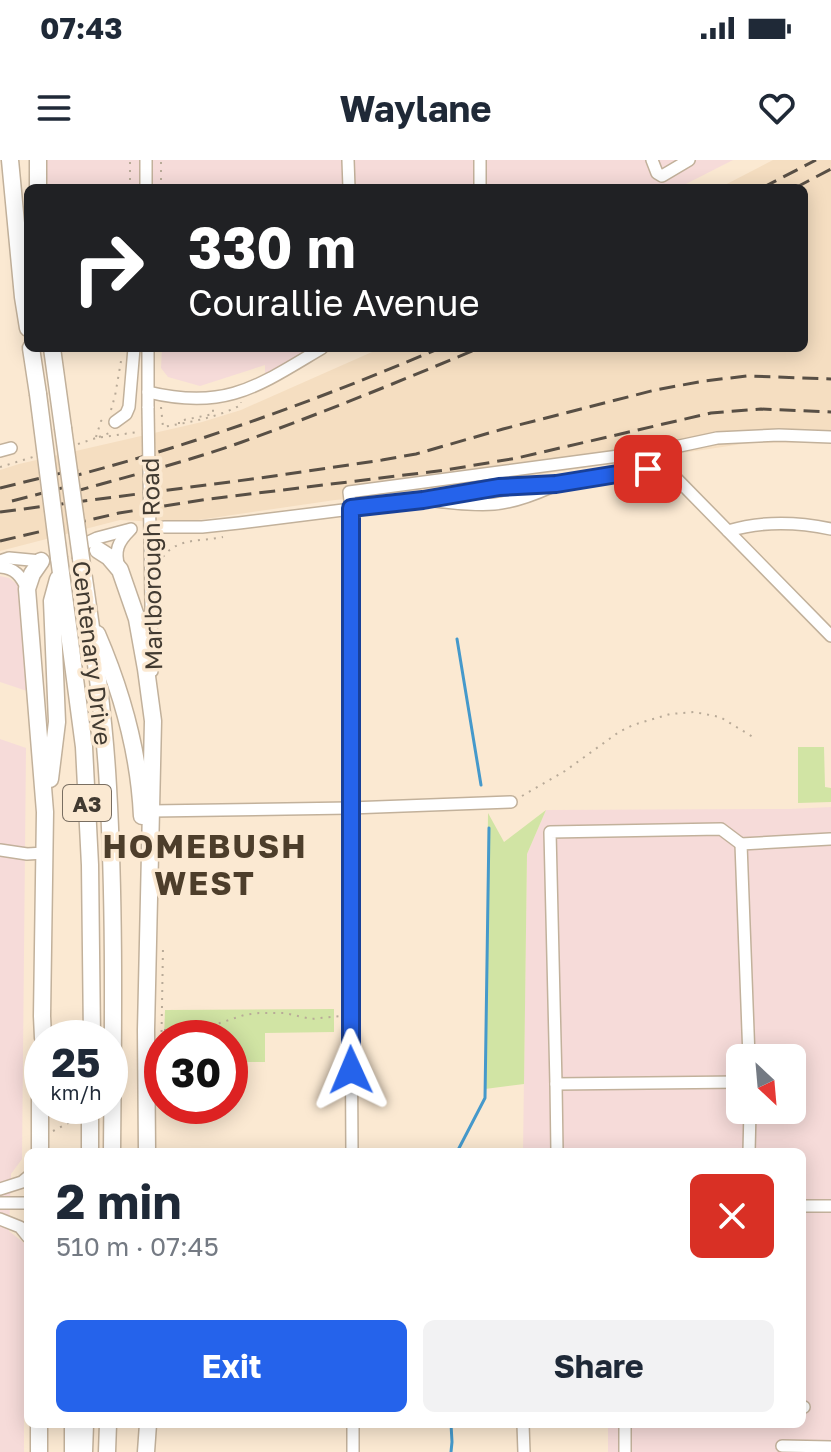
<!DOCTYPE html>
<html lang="en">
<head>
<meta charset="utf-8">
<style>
  :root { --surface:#fff; --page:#f2f2f3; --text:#1f2937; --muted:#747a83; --accent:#2563eb }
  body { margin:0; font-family:"Golos Text",sans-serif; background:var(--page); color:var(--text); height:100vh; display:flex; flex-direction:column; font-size:30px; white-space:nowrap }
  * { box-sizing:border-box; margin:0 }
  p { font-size:26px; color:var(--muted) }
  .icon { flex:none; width:44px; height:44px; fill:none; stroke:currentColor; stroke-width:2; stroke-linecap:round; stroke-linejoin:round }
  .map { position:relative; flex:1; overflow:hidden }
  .sheet { position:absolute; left:24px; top:988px; width:782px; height:280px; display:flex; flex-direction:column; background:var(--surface); border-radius:12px; box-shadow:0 4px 20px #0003 }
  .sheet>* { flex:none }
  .banner { position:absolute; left:24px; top:24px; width:784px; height:168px; border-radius:12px; box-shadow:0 4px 20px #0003; background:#202124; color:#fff; overflow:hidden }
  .needle { width:52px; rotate:154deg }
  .controls { position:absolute; left:726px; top:884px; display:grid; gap:16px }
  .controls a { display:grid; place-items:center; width:80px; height:80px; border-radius:12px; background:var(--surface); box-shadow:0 4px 20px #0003; font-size:40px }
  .speed { position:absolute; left:24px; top:860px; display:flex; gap:16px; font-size:40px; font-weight:700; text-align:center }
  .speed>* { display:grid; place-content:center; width:104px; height:104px; border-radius:50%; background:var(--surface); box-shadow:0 4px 20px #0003; line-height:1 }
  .speed small { font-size:20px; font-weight:400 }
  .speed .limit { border:12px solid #d22; background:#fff; color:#111 }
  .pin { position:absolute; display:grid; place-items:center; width:68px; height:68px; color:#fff; margin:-34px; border-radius:16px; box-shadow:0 4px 12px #0006 }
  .me { position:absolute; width:88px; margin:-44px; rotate:359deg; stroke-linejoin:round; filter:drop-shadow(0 0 6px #0008) }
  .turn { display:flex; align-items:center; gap:28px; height:168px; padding:0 32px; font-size:36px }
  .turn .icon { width:104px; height:104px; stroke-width:2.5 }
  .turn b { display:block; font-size:56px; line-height:68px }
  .round { display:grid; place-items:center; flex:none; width:84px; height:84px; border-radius:12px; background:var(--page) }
  .overview { display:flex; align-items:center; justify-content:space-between; height:136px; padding:0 32px }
  h1 { font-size:48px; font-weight:700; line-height:60px }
  .cta { display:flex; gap:16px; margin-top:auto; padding:16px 32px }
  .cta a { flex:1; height:92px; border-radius:12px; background:var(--accent); color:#fff; font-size:32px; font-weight:700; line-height:92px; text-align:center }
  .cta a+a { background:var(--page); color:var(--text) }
  .status { display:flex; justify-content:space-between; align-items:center; height:56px; padding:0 40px; background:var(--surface); direction:ltr }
  .status svg { height:22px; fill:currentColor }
  header { display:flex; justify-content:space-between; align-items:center; height:104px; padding:0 32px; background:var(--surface); font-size:36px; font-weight:700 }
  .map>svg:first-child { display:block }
</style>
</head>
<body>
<div class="status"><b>07:43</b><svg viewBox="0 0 49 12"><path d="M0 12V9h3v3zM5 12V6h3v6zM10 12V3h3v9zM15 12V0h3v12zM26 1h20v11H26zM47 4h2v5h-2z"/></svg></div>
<header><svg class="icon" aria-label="menu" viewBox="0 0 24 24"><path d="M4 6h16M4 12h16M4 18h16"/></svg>Waylane<svg class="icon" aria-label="heart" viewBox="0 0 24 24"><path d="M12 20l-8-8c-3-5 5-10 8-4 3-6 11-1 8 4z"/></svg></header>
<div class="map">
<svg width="831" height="1292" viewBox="0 0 831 1292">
  <rect width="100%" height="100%" fill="#fbe9d2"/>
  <polygon fill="#f5dec1" points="773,0 831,0 831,282 749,283 414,333 335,340 178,363 120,360 0,391 0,310 19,304 202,262 241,250 381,188 804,188 804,28 719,28"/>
  <g fill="#f6dbd9" fill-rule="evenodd">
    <polygon points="45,0 733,0 678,28 48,28"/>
    <polygon points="162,188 325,188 265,215 265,205 200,226 168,217 161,208"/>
    <polygon points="0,416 9,418 18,425 22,433 27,531 0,522"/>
    <polygon points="0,579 26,588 22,999 11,1014 9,1071 24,1083 24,1292 0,1292"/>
    <path d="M831 647V1292H608V1264H802V992H523L527 694 546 650 790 649ZM740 898H792V950H740Z"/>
  </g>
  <g fill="#d1e4a4">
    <polygon points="798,587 824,587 825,627 831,628 831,642 798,643"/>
    <polygon points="546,650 527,694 524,924 485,929 488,653 504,682"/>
    <polygon points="334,849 334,872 265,873 265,902 230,902 230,878 164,878 165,850"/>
  </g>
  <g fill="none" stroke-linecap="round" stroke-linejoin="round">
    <g stroke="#4599cb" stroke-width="3">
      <polyline points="457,479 481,625"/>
      <polyline points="457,992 485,938 489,668"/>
      <polyline points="451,1264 452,1282 451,1292"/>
    </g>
    <defs>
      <g id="minor">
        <polyline points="348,0 349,28"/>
        <polyline points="652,0 657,13 662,16 689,0"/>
        <polyline points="146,28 146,0"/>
        <polyline points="480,28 480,0"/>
        <path d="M148 232C226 251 258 226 322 188"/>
        <polyline points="148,248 148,188"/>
        <polyline points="115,262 126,254 129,247 134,188"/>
        <polyline points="0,291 11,288"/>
        <path d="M435 341C485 347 504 348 551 327"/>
        <polyline points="164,367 202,367 239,363 423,340 499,327 556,324 648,309 660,309 674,316 831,476"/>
        <path d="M728 371C761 361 798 362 831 369"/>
        <polyline points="150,376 152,511"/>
        <polyline points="80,386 97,378 131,369"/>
        <polyline points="0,401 9,398 41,401"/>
        <path d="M0 407C15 408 21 416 27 429"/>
        <path d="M119 407C114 391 118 382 130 370"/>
        <polyline points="152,651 350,648 511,642"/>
        <polyline points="0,690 27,694 45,693"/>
        <polyline points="749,898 741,684 830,679"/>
        <polyline points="740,922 556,924 550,672 721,669 741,684"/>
        <polyline points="556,924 557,992"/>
        <polyline points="352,992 350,660 352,357 349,332 656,291 717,278 779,275 831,277"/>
        <polyline points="749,992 750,950"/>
        <polyline points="0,1029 22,1022 28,1017"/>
        <polyline points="0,1043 28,1043"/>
        <polyline points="802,1046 831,1046"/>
        <polyline points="0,1059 20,1067 28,1077"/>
        <polyline points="802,1247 804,1247"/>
        <polyline points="523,1264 524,1292"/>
        <polyline points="782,1286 831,1287"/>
        <polyline points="353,1292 353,1264"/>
        <polyline points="625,1292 625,1264"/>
      </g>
      <g id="highway">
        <polyline points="10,0 23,137 28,168"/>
        <polyline points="38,28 38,0"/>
        <polyline points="31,188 38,234"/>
        <polyline points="52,188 63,268"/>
        <polyline points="98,390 109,397 120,410 137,459 146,509 153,561 146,870 147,992"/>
        <polyline points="59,398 84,587 90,705 92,878"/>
        <path d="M81 398C92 474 104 551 108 627 115 749 113 870 112 992"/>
        <polyline points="41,401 32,414 27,429 45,652 42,856 43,878"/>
        <path d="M97 474C122 532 139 593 142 656"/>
        <polyline points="50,619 57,562 52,441 58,419"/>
        <polyline points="40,992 40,908 42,894"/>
        <polyline points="90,992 90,946"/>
        <polyline points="73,1264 73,1292"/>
        <polyline points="39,1292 39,1264"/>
        <polyline points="84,1292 85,1264"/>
        <polyline points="107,1292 108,1264"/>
        <polyline points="146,1292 148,1264"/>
      </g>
    </defs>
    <use href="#minor" stroke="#c2b19b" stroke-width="14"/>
    <use href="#highway" stroke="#c2b19b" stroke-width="19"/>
    <g stroke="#b8aa98" stroke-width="2" stroke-dasharray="2 6" stroke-linecap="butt">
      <polyline points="130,28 130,0"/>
      <polyline points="161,28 161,0"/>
      <path d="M161 247 163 267C190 262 216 258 241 245V242"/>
      <polyline points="111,250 115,236 121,201"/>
      <polyline points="179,264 179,261 213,254 213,249 211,250"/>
      <polyline points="96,277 101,261 104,258"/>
      <polyline points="99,277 112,272"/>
      <polyline points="78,284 96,278 138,272"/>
      <polyline points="0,307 33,297"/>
      <path d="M163 397C178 377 201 382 223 377"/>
      <polyline points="522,636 565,611 619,572 633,565 670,554 694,552 720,557 753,577"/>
      <polyline points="164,870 196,871 244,855 259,853 285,853 311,859 341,856"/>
      <polyline points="75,878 76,869 77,869"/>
      <polyline points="161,904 163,787"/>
      <polyline points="53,971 70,962 71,946"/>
    </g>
    <use href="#minor" stroke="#fff" stroke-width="11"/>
    <use href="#highway" stroke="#fff" stroke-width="16"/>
    <g stroke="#584f45" stroke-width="3" stroke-dasharray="16 8" stroke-linecap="butt">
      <polyline points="762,28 816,0"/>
      <polyline points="795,28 831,9"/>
      <path d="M66 318C194 285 318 240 440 188"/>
      <polyline points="0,328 78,309"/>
      <path d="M73 332C129 316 186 302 242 282 322 253 401 221 479 188"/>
      <polyline points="12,341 81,323"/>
      <polyline points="0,352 260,318 382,300 416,294 503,269 655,230 704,221 747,216 831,219"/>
      <polyline points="0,381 119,353 209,339 446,310 517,298 711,253 761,249 831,252"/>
    </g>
    <defs>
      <polyline id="minor-bridge" points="148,248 150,376"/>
      <g id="highway-bridge">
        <polyline points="38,234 59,398"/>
        <polyline points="63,268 81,398"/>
      </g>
    </defs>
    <use href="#minor-bridge" stroke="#c2b19b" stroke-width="14" stroke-linecap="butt"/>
    <use href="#highway-bridge" stroke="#c2b19b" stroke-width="19" stroke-linecap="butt"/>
    <use href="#minor-bridge" stroke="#fff" stroke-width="11"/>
    <use href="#highway-bridge" stroke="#fff" stroke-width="16"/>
  </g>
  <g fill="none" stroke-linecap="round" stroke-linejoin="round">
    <defs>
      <polyline id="route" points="351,910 351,348 423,340 499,327 556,324 648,309"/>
    </defs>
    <use href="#route" stroke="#184099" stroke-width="20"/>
    <use href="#route" stroke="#2563eb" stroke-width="14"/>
  </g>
  <g text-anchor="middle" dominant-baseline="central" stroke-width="7" stroke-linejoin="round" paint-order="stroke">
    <rect fill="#fbe9d2" stroke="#796e61" stroke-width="2" x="63" y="625" width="48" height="36" rx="6"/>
    <g font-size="22" font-weight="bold" fill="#413a31">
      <text x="87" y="643">A3</text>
    </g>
    <g font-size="24" fill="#413a31" stroke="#fbe9d2">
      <text transform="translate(151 404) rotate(-91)">Marlborough Road</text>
      <text transform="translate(93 493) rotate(83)">Centenary Drive</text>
    </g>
    <g font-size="32" font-weight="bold" letter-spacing="2" fill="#4d3e2b" stroke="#fbe9d2">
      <text x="205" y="686">HOMEBUSH<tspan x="205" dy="37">WEST</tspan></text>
    </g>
  </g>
</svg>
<div class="controls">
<a><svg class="needle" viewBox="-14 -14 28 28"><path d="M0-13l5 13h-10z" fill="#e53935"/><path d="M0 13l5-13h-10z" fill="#747a83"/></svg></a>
</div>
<div class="speed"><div>25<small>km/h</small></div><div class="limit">30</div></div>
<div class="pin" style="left:648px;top:309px;background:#d93025"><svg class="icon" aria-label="arrive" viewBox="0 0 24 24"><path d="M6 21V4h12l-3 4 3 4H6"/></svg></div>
<svg class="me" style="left:351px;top:910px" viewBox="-20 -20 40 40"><path d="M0-17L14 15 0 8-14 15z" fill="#2563eb" stroke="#fff" stroke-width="4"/></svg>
<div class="banner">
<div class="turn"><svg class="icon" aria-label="right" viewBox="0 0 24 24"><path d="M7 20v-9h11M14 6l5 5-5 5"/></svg><div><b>330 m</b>Courallie Avenue</div></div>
</div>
<section class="sheet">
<div class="overview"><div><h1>2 min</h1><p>510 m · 07:45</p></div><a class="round" style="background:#d93025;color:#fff"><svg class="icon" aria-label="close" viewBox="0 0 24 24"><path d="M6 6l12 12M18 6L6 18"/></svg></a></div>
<div class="cta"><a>Exit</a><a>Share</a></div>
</section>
</div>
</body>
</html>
